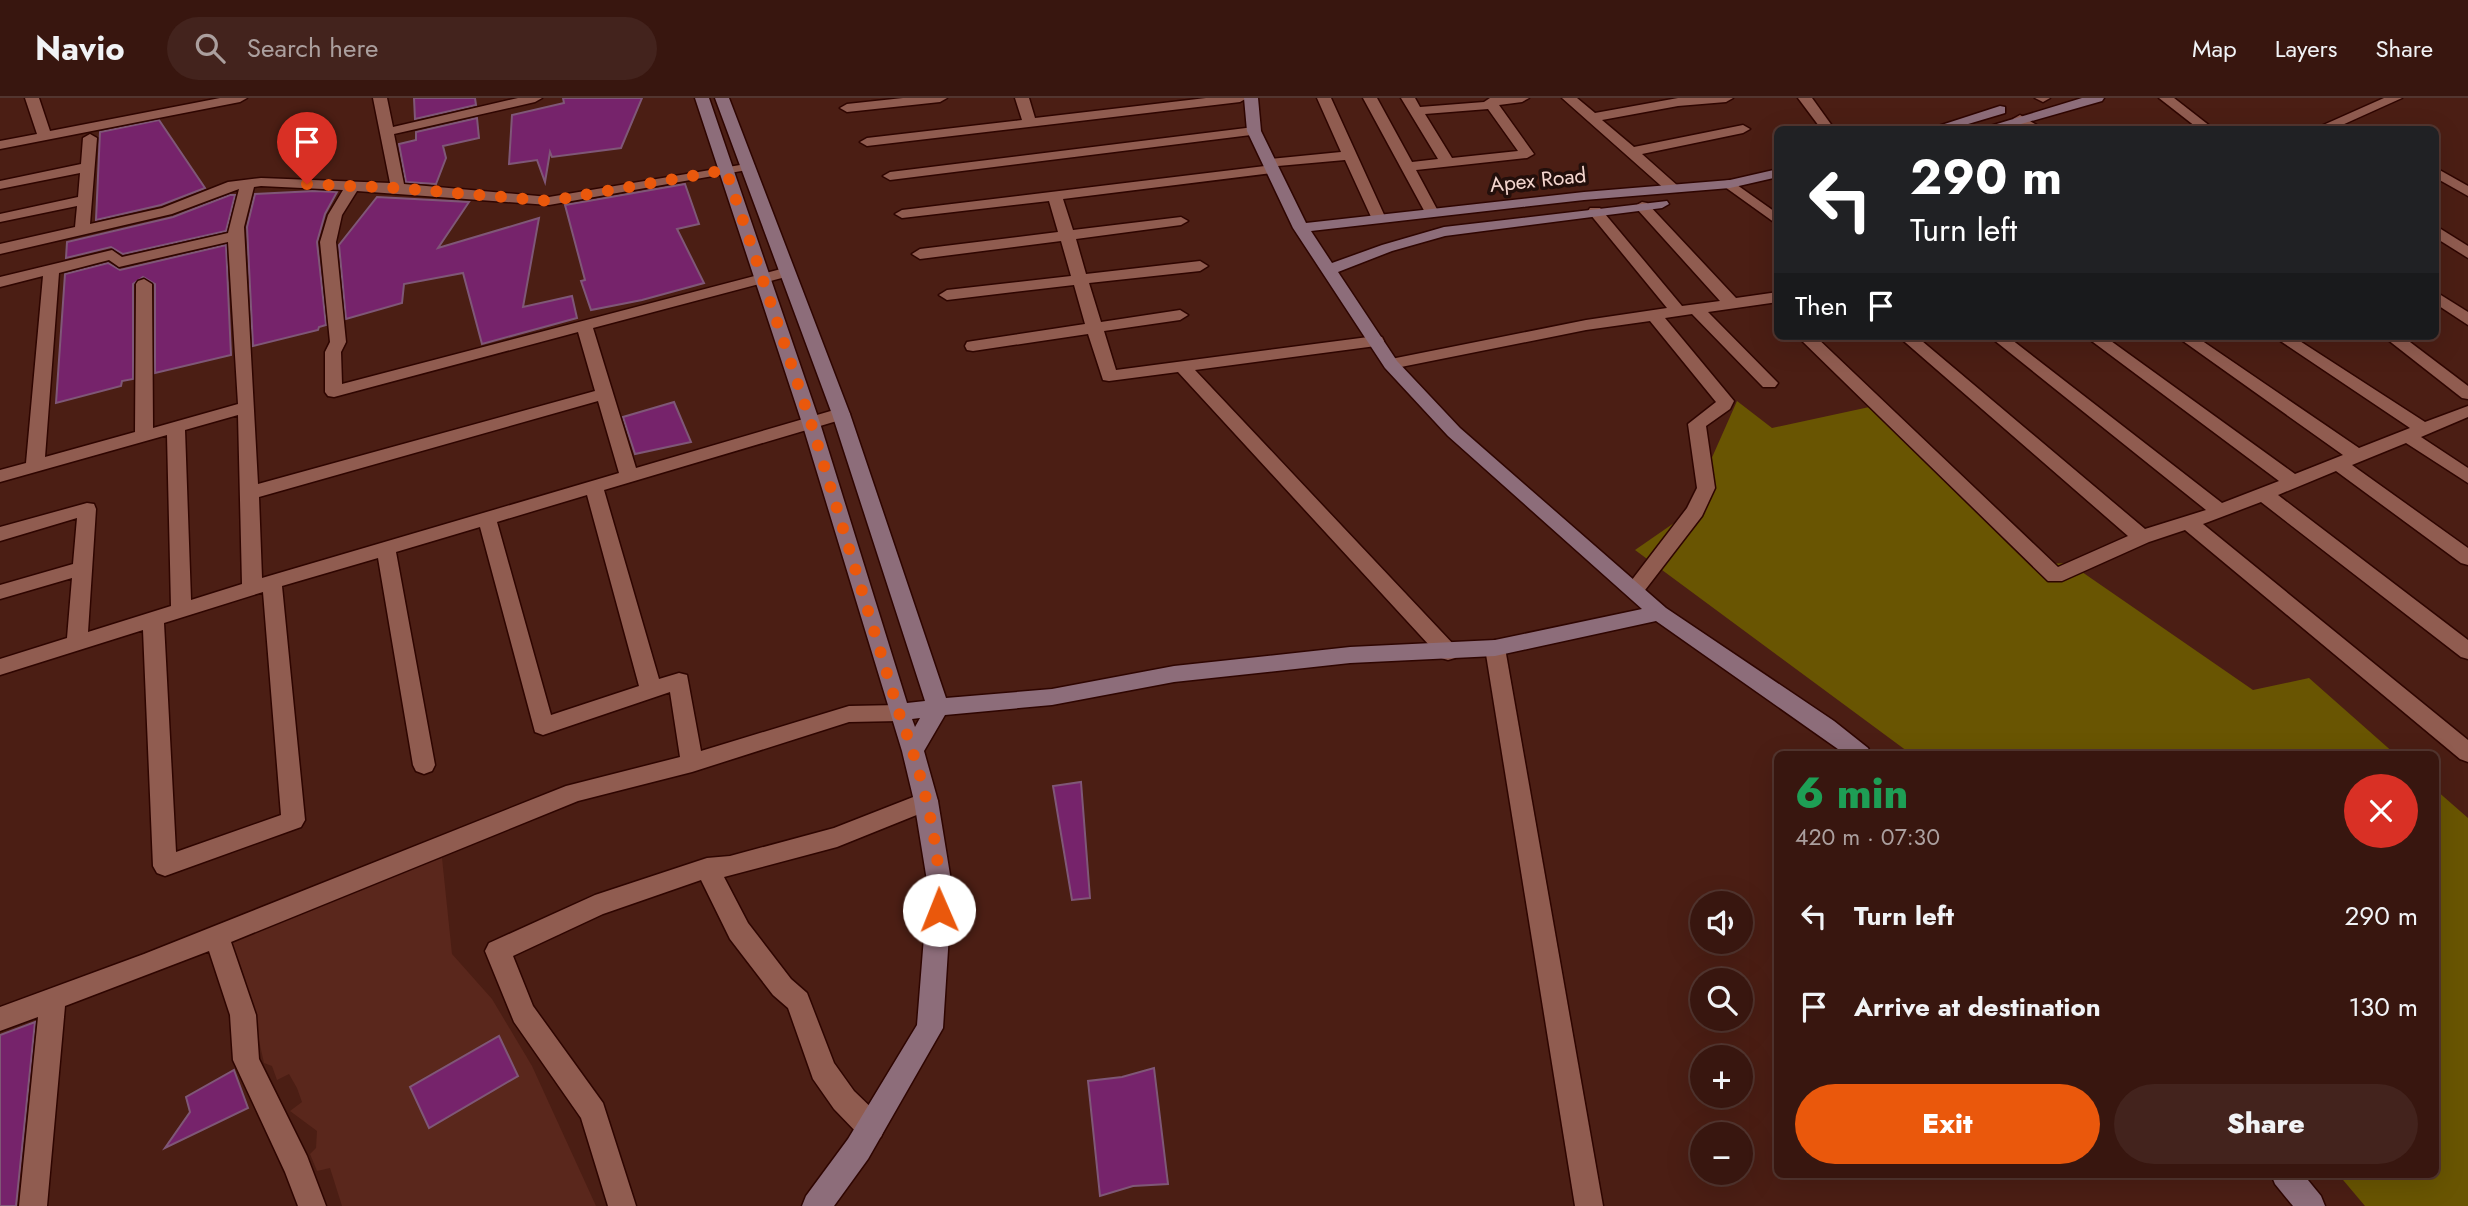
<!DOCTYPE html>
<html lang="en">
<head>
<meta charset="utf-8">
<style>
  :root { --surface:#38160f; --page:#43231d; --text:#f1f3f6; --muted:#ab9f9e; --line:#52352f; --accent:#ea580c }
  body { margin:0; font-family:Jost,sans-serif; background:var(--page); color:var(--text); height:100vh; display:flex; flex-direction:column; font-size:26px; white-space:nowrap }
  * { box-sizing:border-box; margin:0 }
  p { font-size:23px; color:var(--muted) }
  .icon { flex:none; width:38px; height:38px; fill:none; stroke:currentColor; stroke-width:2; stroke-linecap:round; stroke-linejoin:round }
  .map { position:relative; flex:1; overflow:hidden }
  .side { position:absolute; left:1774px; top:653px; width:665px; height:427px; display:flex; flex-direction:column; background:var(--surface); border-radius:10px; box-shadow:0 7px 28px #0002,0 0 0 2px var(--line) }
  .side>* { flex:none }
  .hud { position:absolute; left:1774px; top:28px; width:665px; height:214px; border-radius:10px; box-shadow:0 7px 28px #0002,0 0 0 2px var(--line); background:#202124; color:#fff; overflow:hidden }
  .tools { position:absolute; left:1690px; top:793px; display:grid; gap:14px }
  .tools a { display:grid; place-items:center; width:63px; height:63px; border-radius:50%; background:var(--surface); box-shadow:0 7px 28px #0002,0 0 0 2px var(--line); font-size:35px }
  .pin { position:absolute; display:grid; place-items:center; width:60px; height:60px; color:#fff; margin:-72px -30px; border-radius:50% 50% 50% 0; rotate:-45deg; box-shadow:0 0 7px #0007 }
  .pin .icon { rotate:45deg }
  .me { position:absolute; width:77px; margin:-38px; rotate:359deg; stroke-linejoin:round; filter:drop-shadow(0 0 5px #0008) }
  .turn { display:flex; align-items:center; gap:24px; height:147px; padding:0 21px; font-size:32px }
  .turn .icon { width:91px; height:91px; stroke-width:2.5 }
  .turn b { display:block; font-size:49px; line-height:60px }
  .then { display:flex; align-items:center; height:66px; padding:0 21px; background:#0003; gap:14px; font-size:26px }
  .round { display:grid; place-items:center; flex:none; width:74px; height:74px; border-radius:37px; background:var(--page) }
  .headline { display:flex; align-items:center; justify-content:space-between; height:119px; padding:0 21px }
  h1 { font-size:42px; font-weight:800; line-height:52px; color:#1e9e55 }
  .action { display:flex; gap:14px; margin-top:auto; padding:14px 21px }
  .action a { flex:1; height:80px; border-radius:42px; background:var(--accent); color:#fff; font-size:28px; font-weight:800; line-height:80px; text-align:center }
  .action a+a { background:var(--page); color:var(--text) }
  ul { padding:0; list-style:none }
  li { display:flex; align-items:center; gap:21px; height:91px; padding:0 21px }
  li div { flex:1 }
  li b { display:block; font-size:26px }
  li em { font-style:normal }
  header { display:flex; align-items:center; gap:42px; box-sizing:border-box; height:98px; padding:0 35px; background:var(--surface); border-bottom:2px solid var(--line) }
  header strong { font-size:33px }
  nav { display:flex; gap:38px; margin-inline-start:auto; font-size:24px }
  .search { width:490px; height:63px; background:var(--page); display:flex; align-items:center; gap:18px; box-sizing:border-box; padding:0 24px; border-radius:38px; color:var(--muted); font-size:26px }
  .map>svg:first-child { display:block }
</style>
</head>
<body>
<header>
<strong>Navio</strong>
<div class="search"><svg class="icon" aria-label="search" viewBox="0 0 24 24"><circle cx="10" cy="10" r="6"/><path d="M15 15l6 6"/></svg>Search here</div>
<nav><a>Map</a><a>Layers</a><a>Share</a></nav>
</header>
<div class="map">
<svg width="2468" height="1108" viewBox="0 0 2468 1108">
  <rect width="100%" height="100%" fill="#4b1e14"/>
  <polygon fill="#5a271c" points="442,760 452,856 492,901 532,968 596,1108 342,1108 330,1070 317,1073 310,1056 316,1050 317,1033 290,1013 302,1004 297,990 289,976 277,982 272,968 264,965 245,880 231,841 389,777"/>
  <g fill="#695502">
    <polygon points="1737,303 1772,330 1874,308 2044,466 2069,465 2253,592 2309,580 2395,656 1911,656 1635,452 1687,416"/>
    <polygon points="2436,692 2468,720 2468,1108 2365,1108 2338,1076 2436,1076"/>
  </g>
  <g fill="#76236b" stroke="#7f5777" stroke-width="2">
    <polygon points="414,0 475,0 476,7 415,21"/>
    <polygon points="563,0 642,0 621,50 552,59 550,54 545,84 537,62 509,66 512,17 564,5"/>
    <polygon points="477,20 479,40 443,48 446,60 436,86 406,84 399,46 416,42 416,34"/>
    <polygon points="159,22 205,90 161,107 96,122 100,34"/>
    <polygon points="685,86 699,126 677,131 704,185 642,202 591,212 581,183 585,182 565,107"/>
    <polygon points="315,93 337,94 325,116 317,144 326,227 319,229 318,232 253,248 247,129 255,96"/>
    <polygon points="230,97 235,97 226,133 123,156 111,149 66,160 67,144 173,119"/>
    <polygon points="377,99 469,104 438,150 539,120 523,209 572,198 577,220 482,246 463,175 404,186 402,205 346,221 339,147"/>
    <polygon points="226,147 231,257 155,275 155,186 143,179 133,186 133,281 122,283 121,288 56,305 65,176 108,165 120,172"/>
    <polygon points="674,304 691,344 635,356 623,319"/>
    <polygon points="1081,684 1090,800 1072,802 1053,688"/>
    <polygon points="35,924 16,1108 0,1108 0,937"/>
    <polygon points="499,938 518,978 429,1030 410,989"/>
    <polygon points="1154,970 1168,1086 1133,1088 1100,1098 1088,983 1122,979"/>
    <polygon points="234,972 248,1010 165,1050 190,1014 186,999"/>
  </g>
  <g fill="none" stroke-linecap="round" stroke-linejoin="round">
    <defs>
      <g id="street">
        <polygon points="25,0 39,0 50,33 220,0 247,0 240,4 0,51 0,43 37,36"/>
        <path d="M373 0H387L393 29 518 0H542L535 4 394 36 404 86 549 99 752 65 754 68 747 72 549 107 357 93 342 117 336 144 346 244 341 254 342 286 781 171H793L795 174 793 177 593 230 636 370 841 310 847 312 850 316 847 320 604 392 659 581 679 575 687 577 701 653 849 608 899 607 907 609 910 615 907 621 899 623 849 624 692 674 578 703 231 844 256 917 259 961 307 1058 326 1108H298L285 1074 233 962 230 917 209 853 65 908 47 1108H19L38 919 0 933V909L144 856 566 688 680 659 670 594 543 637 535 634 480 429 396 454 435 667 432 673 424 676 416 673 413 667 378 460 282 488 305 722 301 729 165 778 157 775 153 768 143 532 0 577V561L67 540 72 480 0 501V487L73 466 77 420 0 443V429L87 405 94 406 96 411 88 534 171 508 167 337 0 384V372L26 365 43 178 0 189V179L112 152 122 159 228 135 239 91 172 116 0 156V146L75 129 77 108 0 124V116L78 99 80 75 0 91V83L81 66 83 40 90 36 97 40 90 126 162 110 228 84 261 80 390 85ZM261 88 343 92 328 117 320 144 330 244 325 254V294L328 298 334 299 578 234 595 293 258 386 244 129 254 89ZM228 144 238 306 153 330 152 186 144 181 138 183 136 186 135 334 45 359 59 175 109 162 119 169ZM598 303 619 375 262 480 259 399ZM238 317 242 486 191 502 185 332ZM587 397 639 588 551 617 497 424ZM263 494 281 717 176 754 164 525Z"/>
        <polygon points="903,0 947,0 940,4 847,14 840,10 847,6"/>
        <polygon points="1015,0 1029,0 1035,20 1206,0 1247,0 1240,4 867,48 860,44 867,40 1022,22"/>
        <polygon points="1317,0 1331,0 1386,121 1384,124 1374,124 1372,121 1345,62 1278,68 1278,74 1273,75 1063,101 1073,132 1181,119 1188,123 1181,127 1076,141 1086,176 1200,163 1208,168 1200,173 1089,185 1101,224 1180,212 1188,217 1180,222 1104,233 1116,272 1376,238 1382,239 1384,243 1382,247 1376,248 1195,272 1455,548 1458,554 1455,560 1448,562 1441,560 1178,274 1109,283 1103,282 1088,236 973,253 967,252 965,248 967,244 973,243 1085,226 1074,187 947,202 939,197 947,192 1071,178 1061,143 920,161 912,156 920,151 1058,134 1049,103 902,120 895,116 902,112 1265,68 1265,62 1270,61 1341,54"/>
        <path d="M1363 0H1377L1412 64 1438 61 1401 0H1415L1420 9 1484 4 1490 0H1529L1522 4 1499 7 1534 56 1527 60 1416 72 1439 115 1432 119 1427 118ZM1488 11 1518 53 1452 60 1425 16Z"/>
        <polygon points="1562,0 1577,0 1595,15 1678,0 1733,0 1726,4 1678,8 1602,22 1634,49 1743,27 1750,31 1743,35 1642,56 1678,88 1680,91 1678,94 1668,94"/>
        <polygon points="1798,0 1812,0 1835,32 1822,32"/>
        <polygon points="2035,0 2050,0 2043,4"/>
        <polygon points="2159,0 2174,0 2215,32 2200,32"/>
        <polygon points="2384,0 2402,0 2331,32 2312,32"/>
        <polygon points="2020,17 2045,32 2028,32 2013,21"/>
        <polygon points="1254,29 1259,30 1259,36 890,82 883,78 890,74"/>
        <polygon points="2436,70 2468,88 2468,98 2436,80"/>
        <polygon points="1730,82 1778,116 1778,127 1725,89 1723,86 1725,83"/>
        <polygon points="1642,104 1647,105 1736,200 1778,194 1778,204 1708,214 1778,285 1775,289 1763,289 1692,216 1665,220 1734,303 1730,311 1706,328 1715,390 1702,418 1642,496 1628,496 1625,491 1687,410 1697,390 1688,326 1716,304 1650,223 1586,232 1391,271 1383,266 1391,261 1586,222 1667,210 1590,116 1588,113 1590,110 1600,110 1682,208 1720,203 1637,111 1635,108"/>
        <polygon points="2436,128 2468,148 2468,160 2436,140"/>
        <polygon points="2436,194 2468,214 2468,227 2436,206"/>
        <polygon points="1797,238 1815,238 2058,469 2128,438 1898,238 1916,238 2145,431 2206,412 1989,238 2007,238 2222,405 2279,383 2085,238 2104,238 2295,376 2343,357 2176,238 2195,238 2359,350 2410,330 2273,238 2292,238 2425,324 2468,308 2468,319 2421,339 2468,370 2468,385 2406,345 2352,367 2468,450 2468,467 2461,465 2336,373 2278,397 2468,542 2468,561 2461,559 2261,404 2203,426 2468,642 2468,664 2460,661 2185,432 2149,444 2062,483 2048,483"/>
        <polygon points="2383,238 2402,238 2468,288 2468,301 2462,300"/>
        <polygon points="1495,542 1502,545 1505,550 1603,1108 1575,1108 1485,550 1488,545"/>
        <polygon points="926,694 934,696 938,703 934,710 837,749 724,779 748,825 791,881 807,895 834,965 854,993 881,1019 885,1029 881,1039 871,1043 861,1039 834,1011 813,981 788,910 773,897 730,841 701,782 603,816 513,858 533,908 603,1005 636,1108 608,1108 581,1020 514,924 485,853 489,845 595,797 707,760 730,758 834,730"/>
      </g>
      <g id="secondary">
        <path d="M695 0H709L820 325 907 605 925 603 832 316 715 0H729L850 316 946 600 1052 591 1174 568 1350 549 1495 542 1642 511 1448 338 1385 270 1293 130 1247 33 1244 0H1258L1261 33 1306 125 1584 94 1730 82 1778 71V79L1730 90 1584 102 1311 133 1332 165 1382 147 1444 129 1667 103 1669 106 1662 110 1445 138 1392 153 1338 174 1397 263 1460 330 1666 510 1834 623 1868 650 1871 656H1845L1656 523 1495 558 1350 565 1174 584 1052 607 945 617 924 653 938 703 952 789 943 930 868 1061 834 1108H802L806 1098 848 1041 917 927 928 789 914 703 902 653 802 325ZM920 620 915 629 912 621Z"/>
        <polygon points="2082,0 2104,0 2102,3 2000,32 1977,32"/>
        <polygon points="2000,8 2005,9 2005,15 1948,32 1926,32"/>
        <polygon points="2271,1076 2303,1076 2321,1098 2325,1108 2293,1108 2275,1086"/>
      </g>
    </defs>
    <use href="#street" stroke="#2e0500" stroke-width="3"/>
    <use href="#secondary" stroke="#2e0500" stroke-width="3"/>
    <use href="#street" fill="#905c50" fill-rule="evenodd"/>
    <use href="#secondary" fill="#8d6d7a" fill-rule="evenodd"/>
  </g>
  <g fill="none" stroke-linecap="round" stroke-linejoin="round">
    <path stroke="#ea580c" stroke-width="12" stroke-dasharray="0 21.6" d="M307 86 398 90 549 103 726 72 811 325 899 615C921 672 943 752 939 812"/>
  </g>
  <g text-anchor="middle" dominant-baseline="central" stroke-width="7" stroke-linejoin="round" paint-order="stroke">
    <g font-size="21" fill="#f5d7d0" stroke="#230f0b">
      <text transform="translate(1538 82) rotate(-6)">Apex Road</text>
    </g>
  </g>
</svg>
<div class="tools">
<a><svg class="icon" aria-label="sound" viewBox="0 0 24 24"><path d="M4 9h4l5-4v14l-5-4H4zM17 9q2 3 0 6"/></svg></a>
<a><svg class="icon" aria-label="search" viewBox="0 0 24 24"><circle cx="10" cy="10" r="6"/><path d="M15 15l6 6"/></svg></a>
<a>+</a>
<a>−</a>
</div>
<div class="pin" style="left:307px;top:86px;background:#d93025"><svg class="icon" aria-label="arrive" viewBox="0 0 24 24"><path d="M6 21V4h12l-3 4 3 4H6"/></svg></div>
<svg class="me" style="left:939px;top:812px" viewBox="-20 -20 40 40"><circle r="19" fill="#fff"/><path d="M0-13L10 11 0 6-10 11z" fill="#ea580c"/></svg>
<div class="hud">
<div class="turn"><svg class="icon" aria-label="left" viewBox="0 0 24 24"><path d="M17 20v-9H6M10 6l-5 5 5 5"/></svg><div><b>290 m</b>Turn left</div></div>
<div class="then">Then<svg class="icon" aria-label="arrive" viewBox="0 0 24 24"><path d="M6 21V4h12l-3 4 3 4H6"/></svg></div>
</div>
<section class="side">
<div class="headline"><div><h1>6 min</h1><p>420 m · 07:30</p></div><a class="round" style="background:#d93025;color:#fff"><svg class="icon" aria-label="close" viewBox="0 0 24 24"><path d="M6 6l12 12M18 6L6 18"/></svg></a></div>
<ul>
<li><svg class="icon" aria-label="left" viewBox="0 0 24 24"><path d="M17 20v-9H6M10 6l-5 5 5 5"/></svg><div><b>Turn left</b></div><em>290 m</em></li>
<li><svg class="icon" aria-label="arrive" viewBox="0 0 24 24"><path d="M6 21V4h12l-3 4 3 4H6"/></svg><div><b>Arrive at destination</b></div><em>130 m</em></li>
</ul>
<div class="action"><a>Exit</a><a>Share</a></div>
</section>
</div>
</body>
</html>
